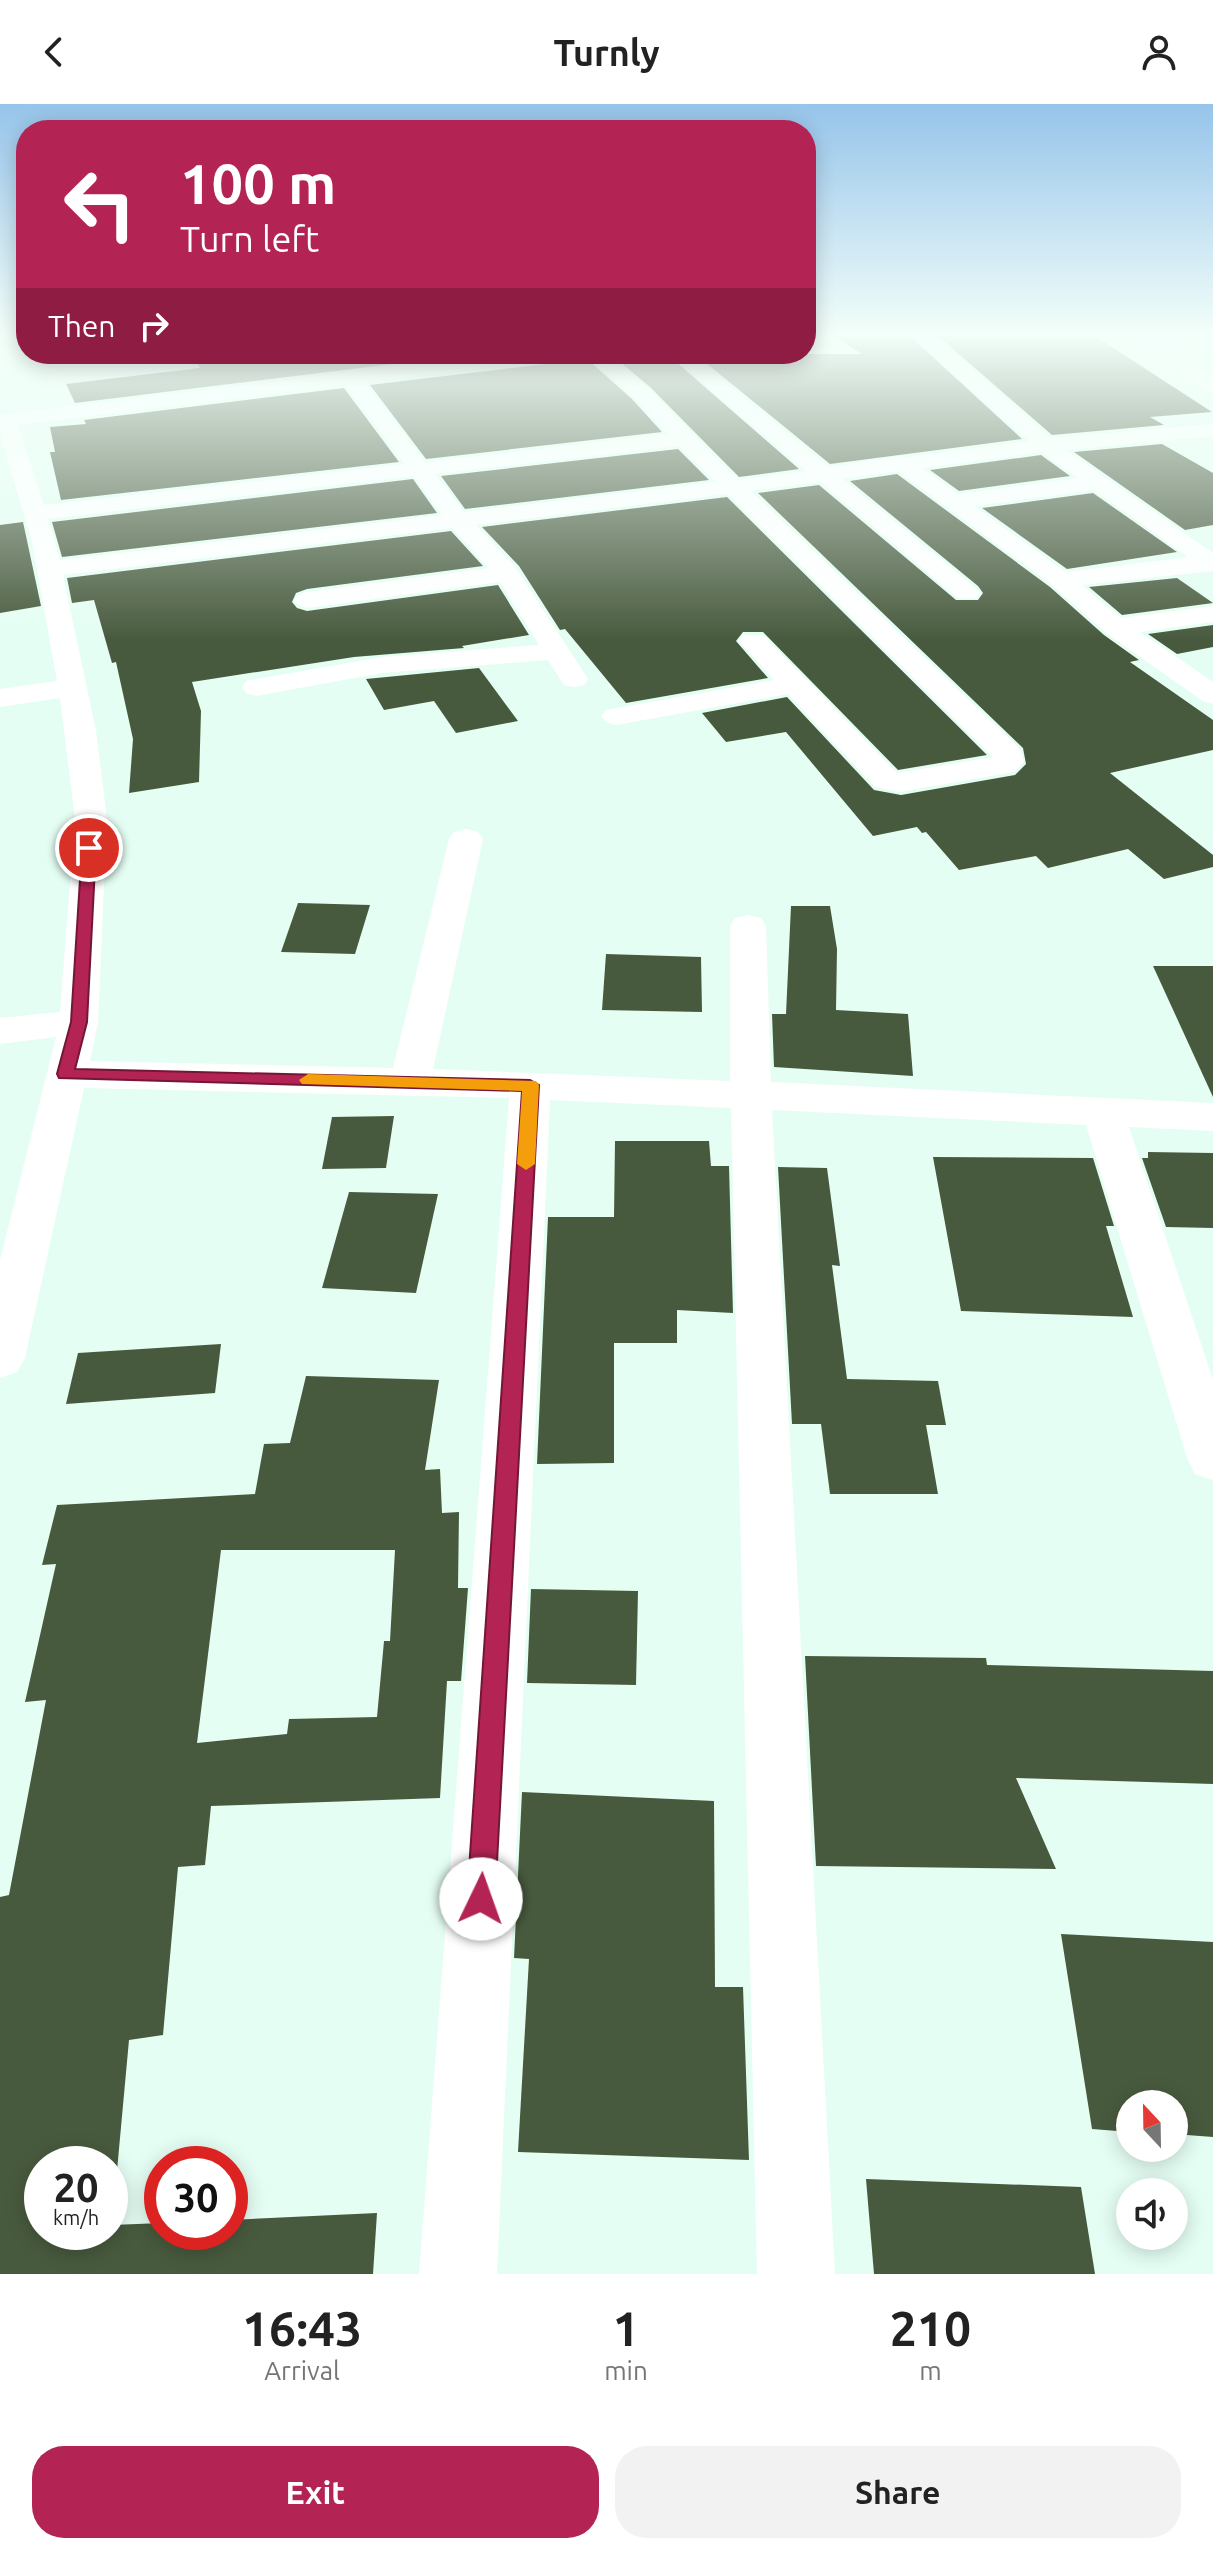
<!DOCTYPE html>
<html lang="en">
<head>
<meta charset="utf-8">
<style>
  :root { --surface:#fff; --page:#f2f2f2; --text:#222; --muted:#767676; --accent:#b32454 }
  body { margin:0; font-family:Ubuntu,sans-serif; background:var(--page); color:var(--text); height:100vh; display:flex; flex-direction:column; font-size:30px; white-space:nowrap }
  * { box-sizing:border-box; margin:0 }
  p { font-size:26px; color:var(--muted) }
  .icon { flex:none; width:44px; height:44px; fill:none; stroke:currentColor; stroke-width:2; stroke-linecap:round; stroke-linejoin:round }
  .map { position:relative; height:2170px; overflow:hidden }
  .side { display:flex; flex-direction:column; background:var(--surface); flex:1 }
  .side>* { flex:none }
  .top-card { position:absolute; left:16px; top:16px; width:800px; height:244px; border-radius:32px; box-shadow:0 4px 20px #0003; background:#b32454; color:#fff; overflow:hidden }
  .needle { width:52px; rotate:338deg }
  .buttons { position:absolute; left:1116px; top:1986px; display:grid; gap:16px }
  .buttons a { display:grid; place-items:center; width:72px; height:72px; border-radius:50%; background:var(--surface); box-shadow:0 4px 20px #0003; font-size:40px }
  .speed { position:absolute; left:24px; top:2042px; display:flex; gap:16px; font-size:40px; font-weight:700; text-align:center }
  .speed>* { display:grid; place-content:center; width:104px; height:104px; border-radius:50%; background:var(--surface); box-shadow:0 4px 20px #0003; line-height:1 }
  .speed small { font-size:20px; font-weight:400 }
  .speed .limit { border:12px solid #d22; background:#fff; color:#111 }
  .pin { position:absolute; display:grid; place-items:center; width:68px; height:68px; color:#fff; margin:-34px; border:4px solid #fff; border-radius:50%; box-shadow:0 2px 8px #0007 }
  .me { position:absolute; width:88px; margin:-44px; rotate:3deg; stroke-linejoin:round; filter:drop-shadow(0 0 6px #0008) }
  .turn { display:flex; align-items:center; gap:28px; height:168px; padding:0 32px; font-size:36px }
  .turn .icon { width:104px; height:104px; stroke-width:2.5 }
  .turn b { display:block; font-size:56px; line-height:68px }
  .then { display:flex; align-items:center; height:76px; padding:0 32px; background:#0003; gap:16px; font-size:30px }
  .eta { display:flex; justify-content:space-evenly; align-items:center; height:136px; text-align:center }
  .eta b { font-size:48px; font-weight:700; line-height:56px }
  .primary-button { display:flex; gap:16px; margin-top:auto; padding:16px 32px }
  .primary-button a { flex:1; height:92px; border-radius:32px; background:var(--accent); color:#fff; font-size:32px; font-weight:700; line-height:92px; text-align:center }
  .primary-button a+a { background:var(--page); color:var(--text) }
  header { display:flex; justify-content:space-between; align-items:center; height:104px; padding:0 32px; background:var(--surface); font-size:36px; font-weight:700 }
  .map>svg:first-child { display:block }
</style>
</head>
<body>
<header><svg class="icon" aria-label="back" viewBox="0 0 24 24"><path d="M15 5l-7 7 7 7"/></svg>Turnly<svg class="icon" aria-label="person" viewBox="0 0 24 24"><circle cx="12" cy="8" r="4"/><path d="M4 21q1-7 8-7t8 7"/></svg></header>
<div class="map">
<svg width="1213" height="2170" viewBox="0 0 1213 2170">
  <rect width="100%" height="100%" fill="#e5fef3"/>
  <g fill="#485a3e" fill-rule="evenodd">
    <polygon points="833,232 910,232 1022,335 830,360 695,250 862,250"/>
    <polygon points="938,232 1095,232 1212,308 1150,313 1164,321 1052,331"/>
    <polygon points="191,250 466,250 466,251 75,299 66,280 200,264"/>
    <polygon points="629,250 667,250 799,365 739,373 650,283 613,252"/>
    <polygon points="587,255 632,295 662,328 426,355 370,281"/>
    <polygon points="344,284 399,358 61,396 50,348 55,348 50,323 86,320 84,316"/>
    <polygon points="1162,340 1213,369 1213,421 1185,426 1074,348"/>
    <polygon points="678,345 709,376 465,405 441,372"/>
    <polygon points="1041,351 1070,372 959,387 930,366"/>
    <polygon points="897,370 1050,483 1104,531 1139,556 1130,558 1213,616 1213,646 1110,669 1213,751 1213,763 1164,775 1128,745 1048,764 1036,752 959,766 926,728 922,729 917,723 873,732 786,628 726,638 702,609 787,593 874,686 901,691 1015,671 1026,660 1023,644 758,389 819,381 956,496 978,496 983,489 978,482 850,377"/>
    <polygon points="413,375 437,409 62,453 52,418"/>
    <polygon points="1093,389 1177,448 1067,465 982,404"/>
    <polygon points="727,393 987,651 898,666 763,528 743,528 736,537 768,574 626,599 565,525 560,526 519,462 482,423"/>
    <polygon points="23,418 41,502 0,509 0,421"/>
    <polygon points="451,427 483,462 307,485 296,489 292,498 297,504 307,507 498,481 529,531 462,542 464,544 354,553 192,578 201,607 199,678 129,689 133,635 116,558 112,559 94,496 72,499 67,474"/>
    <polygon points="1177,474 1213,499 1122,511 1089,483"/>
    <polygon points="1213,521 1213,543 1177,550 1148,530"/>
    <polygon points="479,564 518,617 456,629 434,597 384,606 366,575"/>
    <polygon points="298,799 370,801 355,850 281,848"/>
    <polygon points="791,802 830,802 837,845 836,906 908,910 913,972 774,963 772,910 786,910"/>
    <polygon points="606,850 701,853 702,908 602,906"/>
    <polygon points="1153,862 1213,862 1213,993"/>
    <polygon points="394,1012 386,1064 322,1065 332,1013"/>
    <polygon points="615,1037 709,1037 711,1062 729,1062 733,1209 677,1206 677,1239 614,1239 614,1359 537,1360 548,1113 614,1113"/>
    <polygon points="1148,1048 1213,1049 1213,1124 1166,1123 1142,1054 1148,1054"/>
    <polygon points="933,1053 1093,1054 1114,1122 1106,1122 1133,1213 961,1207"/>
    <polygon points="778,1063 827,1064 840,1162 832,1161 847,1275 938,1277 946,1321 926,1321 938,1390 830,1390 821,1320 792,1320"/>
    <polygon points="349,1088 438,1090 416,1189 322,1184"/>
    <polygon points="221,1240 215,1289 66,1300 78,1249"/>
    <path d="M306 1272 439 1276 425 1366 440 1365 442 1409 459 1408 458 1484H468L461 1577H447L440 1694 211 1702 205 1761 178 1763 163 1931 129 1936 112 2121 162 2119V2128H230V2116L377 2109 373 2170H0V1793L9 1791 46 1596 25 1598 56 1460 42 1461 57 1401 255 1390 264 1340 290 1339ZM221 1446H395L390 1537H384L377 1613 289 1615 287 1630 197 1639ZM42 2060H110V2128H42Z"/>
    <polygon points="531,1485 638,1487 636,1581 527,1579"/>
    <polygon points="805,1552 986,1554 987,1561 1213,1567 1213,1680 1016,1674 1056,1765 816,1762"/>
    <polygon points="522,1688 714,1697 715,1883 743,1883 749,2056 518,2048 529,1855 514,1854"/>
    <polygon points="1061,1830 1213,1838 1213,2033 1174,2030 1174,2000 1130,2000 1130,2028 1092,2025"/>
    <polygon points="866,2075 1081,2083 1095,2170 874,2170"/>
  </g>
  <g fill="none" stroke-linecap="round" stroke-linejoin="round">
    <g fill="#fff" fill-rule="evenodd">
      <path d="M913 232H933L1051 334 1213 320V332L1066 346 1213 449V467L1082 481 1121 514 1213 502V518L1140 528 1213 578V600L1203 597 1106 529 1052 481 898 367 843 375 976 484 980 489 976 494H958L820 378 751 387 1021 646 1024 658 1014 668 900 688 875 683 788 590 616 621 606 618 601 612 606 606 774 576 739 537 743 531H763L897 669 993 653 728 390 476 421 516 464 588 575 584 581 574 583 564 581 548 556 382 569 256 592 246 589 242 583 246 577 382 553 539 541 500 478 307 504 298 501 294 496 298 491 307 488 489 464 452 424 63 471 96 627 107 715 98 918 90 957 393 964 449 735 454 728 466 725 478 728 483 735 433 965 730 977V822L735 814 748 811 761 814 766 822 771 978 1213 999V1027L1129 1023 1213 1276V1376L1195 1370 1187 1354 1086 1021 772 1006 835 2170H757L731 1004 550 996 497 2170H419L509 994 84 984 25 1254 17 1268 0 1274V1156L56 933 0 940V914L60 908 75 715 60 594 0 603V585L57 577 32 438 0 330V311L13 312 16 316 44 401 405 360 340 273 350 267 357 269 425 358 668 330 634 293 586 250H606L648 285 738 376 806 367 670 250H690L829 363 899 352 906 353 1029 337ZM679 342 716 378 464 408 435 370ZM1042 348 1078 374 958 390 922 364ZM414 372 442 411 60 456 48 415ZM1094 386 1188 453 1066 468 974 402Z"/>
      <polygon points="1137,232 1158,232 1213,274 1213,289 1206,287"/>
    </g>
    <polygon fill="#fff" fill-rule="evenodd" points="501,250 555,250 546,256 0,323 0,311"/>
  </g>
  <linearGradient id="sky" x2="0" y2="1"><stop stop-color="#96c4ea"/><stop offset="0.43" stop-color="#f3fffa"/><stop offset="1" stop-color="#f3fffa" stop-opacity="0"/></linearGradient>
  <rect width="1213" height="536" fill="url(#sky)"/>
  <polygon fill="#b32454" stroke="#741737" stroke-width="2" points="89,740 96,744 87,918 75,965 530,976 539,981 495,1795 491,1804 481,1808 471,1804 467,1795 522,987 59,974 57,970 71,918 82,744"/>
  <polygon fill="#f59e0b" points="308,970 536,977 539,981 535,1060 526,1066 517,1060 522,987 302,980 299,976"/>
</svg>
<div class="buttons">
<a><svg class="needle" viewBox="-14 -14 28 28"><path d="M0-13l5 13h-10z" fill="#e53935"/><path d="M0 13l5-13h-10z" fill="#767676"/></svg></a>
<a><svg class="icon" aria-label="sound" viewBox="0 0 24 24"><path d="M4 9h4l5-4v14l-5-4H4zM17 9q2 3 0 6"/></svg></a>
</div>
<div class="speed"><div>20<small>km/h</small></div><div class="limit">30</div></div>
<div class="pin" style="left:89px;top:744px;background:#d93025"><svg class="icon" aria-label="arrive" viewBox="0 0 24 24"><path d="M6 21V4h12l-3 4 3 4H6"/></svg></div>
<svg class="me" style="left:481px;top:1795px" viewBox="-20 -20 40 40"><circle r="19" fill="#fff"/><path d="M0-13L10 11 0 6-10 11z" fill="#b32454"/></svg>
<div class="top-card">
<div class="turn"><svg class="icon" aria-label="left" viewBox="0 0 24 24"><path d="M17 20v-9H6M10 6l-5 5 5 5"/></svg><div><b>100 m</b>Turn left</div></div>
<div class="then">Then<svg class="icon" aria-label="right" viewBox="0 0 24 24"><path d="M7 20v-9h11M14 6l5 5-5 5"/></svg></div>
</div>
</div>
<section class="side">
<div class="eta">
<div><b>16:43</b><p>Arrival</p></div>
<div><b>1</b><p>min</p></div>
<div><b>210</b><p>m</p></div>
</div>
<div class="primary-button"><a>Exit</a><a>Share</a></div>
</section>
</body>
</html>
